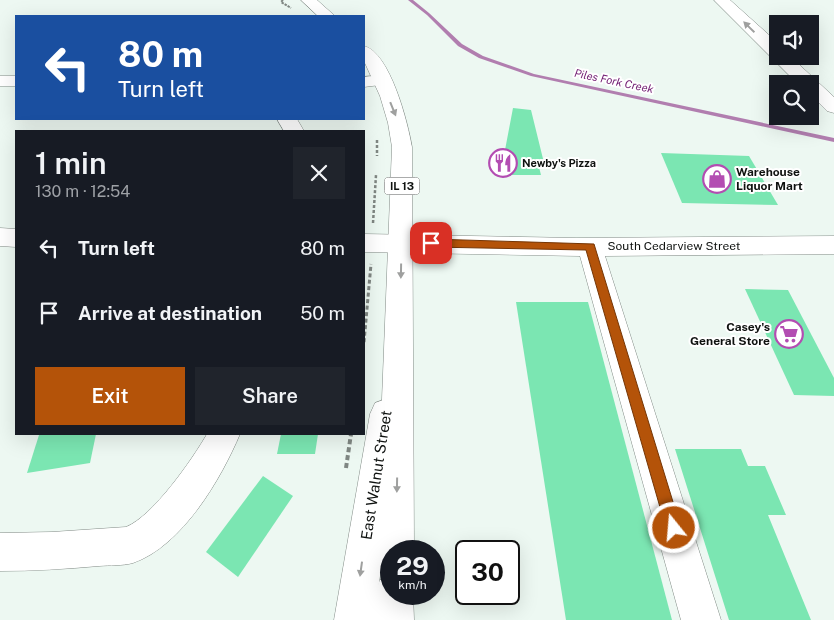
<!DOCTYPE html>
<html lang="en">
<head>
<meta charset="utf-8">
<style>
  :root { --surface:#171b24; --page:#20242c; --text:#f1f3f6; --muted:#9ea1a6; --accent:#b45309 }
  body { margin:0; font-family:"Public Sans",sans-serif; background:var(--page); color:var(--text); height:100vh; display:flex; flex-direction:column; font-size:19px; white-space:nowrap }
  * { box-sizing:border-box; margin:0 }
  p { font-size:16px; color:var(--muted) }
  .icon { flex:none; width:28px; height:28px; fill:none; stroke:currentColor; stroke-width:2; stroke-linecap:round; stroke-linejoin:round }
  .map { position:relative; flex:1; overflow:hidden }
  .drawer { position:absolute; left:15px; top:130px; width:350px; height:305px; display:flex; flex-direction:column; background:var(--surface); border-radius:0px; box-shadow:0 5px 20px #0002 }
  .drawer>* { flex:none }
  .hud { position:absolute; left:15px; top:15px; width:350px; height:105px; border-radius:0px; box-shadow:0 5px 20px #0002; background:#1a4fa0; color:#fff; overflow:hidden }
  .controls { position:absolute; left:769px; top:15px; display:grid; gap:10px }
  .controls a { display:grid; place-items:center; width:50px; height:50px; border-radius:0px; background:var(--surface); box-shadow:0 5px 20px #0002; font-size:25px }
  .speed { position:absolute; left:380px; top:540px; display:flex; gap:10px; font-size:25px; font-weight:700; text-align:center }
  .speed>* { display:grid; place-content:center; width:65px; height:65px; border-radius:50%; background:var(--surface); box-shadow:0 5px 20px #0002; line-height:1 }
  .speed small { font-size:12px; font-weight:400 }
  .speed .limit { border:2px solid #111; border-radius:8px; background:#fff; color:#111 }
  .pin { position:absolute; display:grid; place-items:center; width:42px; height:42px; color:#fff; margin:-21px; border-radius:10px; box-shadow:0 2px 8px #0006 }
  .me { position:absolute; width:55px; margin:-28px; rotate:343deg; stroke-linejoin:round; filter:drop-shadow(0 0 4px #0008) }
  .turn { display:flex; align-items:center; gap:18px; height:105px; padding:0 20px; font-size:22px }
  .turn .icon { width:65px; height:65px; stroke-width:2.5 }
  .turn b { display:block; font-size:35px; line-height:42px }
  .round { display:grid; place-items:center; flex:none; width:52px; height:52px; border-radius:0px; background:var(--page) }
  .headline { display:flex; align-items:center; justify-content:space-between; height:85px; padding:0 20px }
  h1 { font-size:30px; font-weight:600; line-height:38px }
  .primary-button { display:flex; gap:10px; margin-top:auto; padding:10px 20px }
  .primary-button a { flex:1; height:58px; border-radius:0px; background:var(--accent); color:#fff; font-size:20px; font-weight:600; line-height:58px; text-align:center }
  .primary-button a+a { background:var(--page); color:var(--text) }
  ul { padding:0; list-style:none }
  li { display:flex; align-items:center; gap:15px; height:65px; padding:0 20px }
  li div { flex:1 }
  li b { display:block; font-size:19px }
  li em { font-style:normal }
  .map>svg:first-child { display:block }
</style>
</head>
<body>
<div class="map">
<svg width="834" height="620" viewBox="0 0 834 620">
  <rect width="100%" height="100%" fill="#edf8f2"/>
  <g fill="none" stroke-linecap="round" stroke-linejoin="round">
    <polygon fill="#b17eaf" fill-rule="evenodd" points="408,0 413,0 429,13 462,44 483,56 534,74 834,138 834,142 531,76 479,58 458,46 427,15"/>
  </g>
  <g fill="#7be6b2">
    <polygon points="513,108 531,110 545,167 539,167 541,175 511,175 510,171 501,171"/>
    <polygon points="661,153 749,156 778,205 682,203"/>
    <polygon points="745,289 788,290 834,378 834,396 794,395"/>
    <polygon points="516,302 588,302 672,620 566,620"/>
    <polygon points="49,434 96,434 90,463 27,473 39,435"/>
    <polygon points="281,434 318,434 315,454 277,454"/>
    <polygon points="675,449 741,449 748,466 765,466 786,515 768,515 811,620 729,620"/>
    <polygon points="263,476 293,496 238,577 206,552"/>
  </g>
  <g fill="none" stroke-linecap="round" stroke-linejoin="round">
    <defs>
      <g id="street">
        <polygon points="382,75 388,76 391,80 388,84 364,87 364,77"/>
        <rect x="0" y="76" width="16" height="10"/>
        <polygon points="277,119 297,119 304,131 284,131"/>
        <polygon points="0,228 16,229 16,247 0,246"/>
        <polygon points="364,234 576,238 834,236 834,254 605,256 721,620 681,620 580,256 364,252"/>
        <path d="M207 434H240C221 479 182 546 133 563 122 566 110 565 99 566 66 569 33 571 0 571V533L52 532 126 527C153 516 192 460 207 434Z"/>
      </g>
      <polygon id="secondary" points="386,399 397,403 402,414 374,620 334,620 370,414 375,403"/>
      <g id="highway">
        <polygon points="301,0 317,0 335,16 318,16"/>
        <polygon points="714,0 730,0 778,43 778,56 790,56 834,97 834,113 827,111 810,94 810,84 798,84"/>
        <path d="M364 46C390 52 408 123 412 147L414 551H391V568L382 564 376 551 392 147 388 123 380 96 364 61Z"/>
        <polygon points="391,576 391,594 413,594 414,620 374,620 374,594 380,580"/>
      </g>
    </defs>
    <use href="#street" stroke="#828b86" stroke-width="1"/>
    <use href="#secondary" stroke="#828b86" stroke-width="1"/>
    <use href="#highway" stroke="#828b86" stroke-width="1"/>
    <polyline stroke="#808783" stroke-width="2" stroke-dasharray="2.5 1" stroke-linecap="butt" points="283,0 281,2 291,8"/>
    <g stroke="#808783" stroke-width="2.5" stroke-dasharray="3 2" stroke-linecap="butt">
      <polyline points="377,140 377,156"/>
      <polyline points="373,223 376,175"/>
    </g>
    <polyline stroke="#808783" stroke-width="3" stroke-dasharray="4 2.5" stroke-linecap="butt" points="364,342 371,264"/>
    <polyline stroke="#808783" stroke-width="4" stroke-dasharray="5 3" stroke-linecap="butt" points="346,468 351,434"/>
    <use href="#street" fill="#fff" fill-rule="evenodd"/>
    <use href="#secondary" fill="#fff" fill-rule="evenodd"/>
    <use href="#highway" fill="#fff" fill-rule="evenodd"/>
  </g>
  <defs><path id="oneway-solid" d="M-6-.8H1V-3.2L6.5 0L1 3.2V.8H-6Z" transform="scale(1.25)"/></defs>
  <g fill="#9fa09f">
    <use href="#oneway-solid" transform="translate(749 27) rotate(-136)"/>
    <use href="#oneway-solid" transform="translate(393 109) rotate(68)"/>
    <use href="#oneway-solid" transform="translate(401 271) rotate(91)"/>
    <use href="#oneway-solid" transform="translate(397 485) rotate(91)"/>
    <use href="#oneway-solid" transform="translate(361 569) rotate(98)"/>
  </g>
  <polygon fill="#b45309" stroke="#753606" points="431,239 594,244 681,528 679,533 674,535 668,533 666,528 586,250 431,247 426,243"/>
  <defs>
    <symbol id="restaurant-ring" viewBox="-11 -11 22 22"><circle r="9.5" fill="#fff" stroke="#b34db2" stroke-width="1.5"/><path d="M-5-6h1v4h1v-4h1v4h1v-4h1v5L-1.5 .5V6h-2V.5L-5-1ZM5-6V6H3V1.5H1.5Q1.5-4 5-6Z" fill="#b34db2"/></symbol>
    <symbol id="shop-ring" viewBox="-11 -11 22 22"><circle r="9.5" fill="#fff" stroke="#b34db2" stroke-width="1.5"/><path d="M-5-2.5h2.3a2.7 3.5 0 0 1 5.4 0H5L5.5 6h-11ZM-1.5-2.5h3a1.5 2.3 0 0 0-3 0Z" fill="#b34db2"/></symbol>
    <symbol id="supermarket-ring" viewBox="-11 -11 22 22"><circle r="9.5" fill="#fff" stroke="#b34db2" stroke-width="1.5"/><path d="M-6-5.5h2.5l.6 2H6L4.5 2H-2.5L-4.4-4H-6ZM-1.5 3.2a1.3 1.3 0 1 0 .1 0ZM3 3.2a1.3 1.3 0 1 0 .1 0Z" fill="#b34db2"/></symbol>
  </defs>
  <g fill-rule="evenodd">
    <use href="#restaurant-ring" x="487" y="147" width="32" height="32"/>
    <use href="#shop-ring" x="701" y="163" width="32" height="32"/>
    <use href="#supermarket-ring" x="773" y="318" width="32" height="32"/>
  </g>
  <g text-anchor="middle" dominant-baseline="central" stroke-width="4" stroke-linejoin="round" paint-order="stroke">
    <g font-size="11" font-style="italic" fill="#752276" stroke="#fff">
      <text transform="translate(614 81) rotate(12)">Piles Fork Creek</text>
    </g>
    <g font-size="11" font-weight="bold" fill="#0f1210" stroke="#fff" text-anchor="start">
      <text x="522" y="163">Newby's Pizza</text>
    </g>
    <rect fill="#fff" stroke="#575958" stroke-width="1" x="384.5" y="177.5" width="35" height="17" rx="4"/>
    <g font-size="11" font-weight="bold" fill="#0f1210">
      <text x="402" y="186">IL 13</text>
    </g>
    <g font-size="12" font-weight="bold" fill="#0f1210" stroke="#fff" text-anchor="start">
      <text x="736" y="172">Warehouse<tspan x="736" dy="14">Liquor Mart</tspan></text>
      <text x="770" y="327" text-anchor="end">Casey's<tspan x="770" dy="14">General Store</tspan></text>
    </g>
    <g font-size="12" fill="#0f1210" stroke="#fff">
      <text x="674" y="246">South Cedarview Street</text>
    </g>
    <g font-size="15" fill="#0f1210" stroke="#fff">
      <text transform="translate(376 475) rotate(-81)">East Walnut Street</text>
    </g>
  </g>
</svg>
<div class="controls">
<a><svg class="icon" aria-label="sound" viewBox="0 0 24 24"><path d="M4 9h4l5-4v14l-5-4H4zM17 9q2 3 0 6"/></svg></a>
<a><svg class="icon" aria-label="search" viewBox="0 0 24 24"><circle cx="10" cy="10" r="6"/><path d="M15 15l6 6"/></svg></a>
</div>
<div class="speed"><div>29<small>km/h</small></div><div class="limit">30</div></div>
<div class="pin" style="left:431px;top:243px;background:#d93025"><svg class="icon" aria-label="arrive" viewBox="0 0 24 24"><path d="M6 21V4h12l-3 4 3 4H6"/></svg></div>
<svg class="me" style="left:674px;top:528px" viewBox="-20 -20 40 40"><circle r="17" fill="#b45309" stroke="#fff" stroke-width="3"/><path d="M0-11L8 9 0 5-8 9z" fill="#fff"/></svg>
<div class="hud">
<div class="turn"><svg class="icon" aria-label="left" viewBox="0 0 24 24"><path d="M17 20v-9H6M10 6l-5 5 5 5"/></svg><div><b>80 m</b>Turn left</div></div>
</div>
<section class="drawer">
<div class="headline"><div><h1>1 min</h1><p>130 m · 12:54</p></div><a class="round"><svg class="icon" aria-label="close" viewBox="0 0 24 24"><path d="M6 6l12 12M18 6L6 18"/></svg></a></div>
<ul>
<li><svg class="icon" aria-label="left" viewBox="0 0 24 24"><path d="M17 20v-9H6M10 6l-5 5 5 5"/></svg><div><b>Turn left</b></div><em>80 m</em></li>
<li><svg class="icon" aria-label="arrive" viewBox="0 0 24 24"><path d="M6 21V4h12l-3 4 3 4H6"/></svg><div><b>Arrive at destination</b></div><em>50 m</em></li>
</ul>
<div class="primary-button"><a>Exit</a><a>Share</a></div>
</section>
</div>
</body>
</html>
